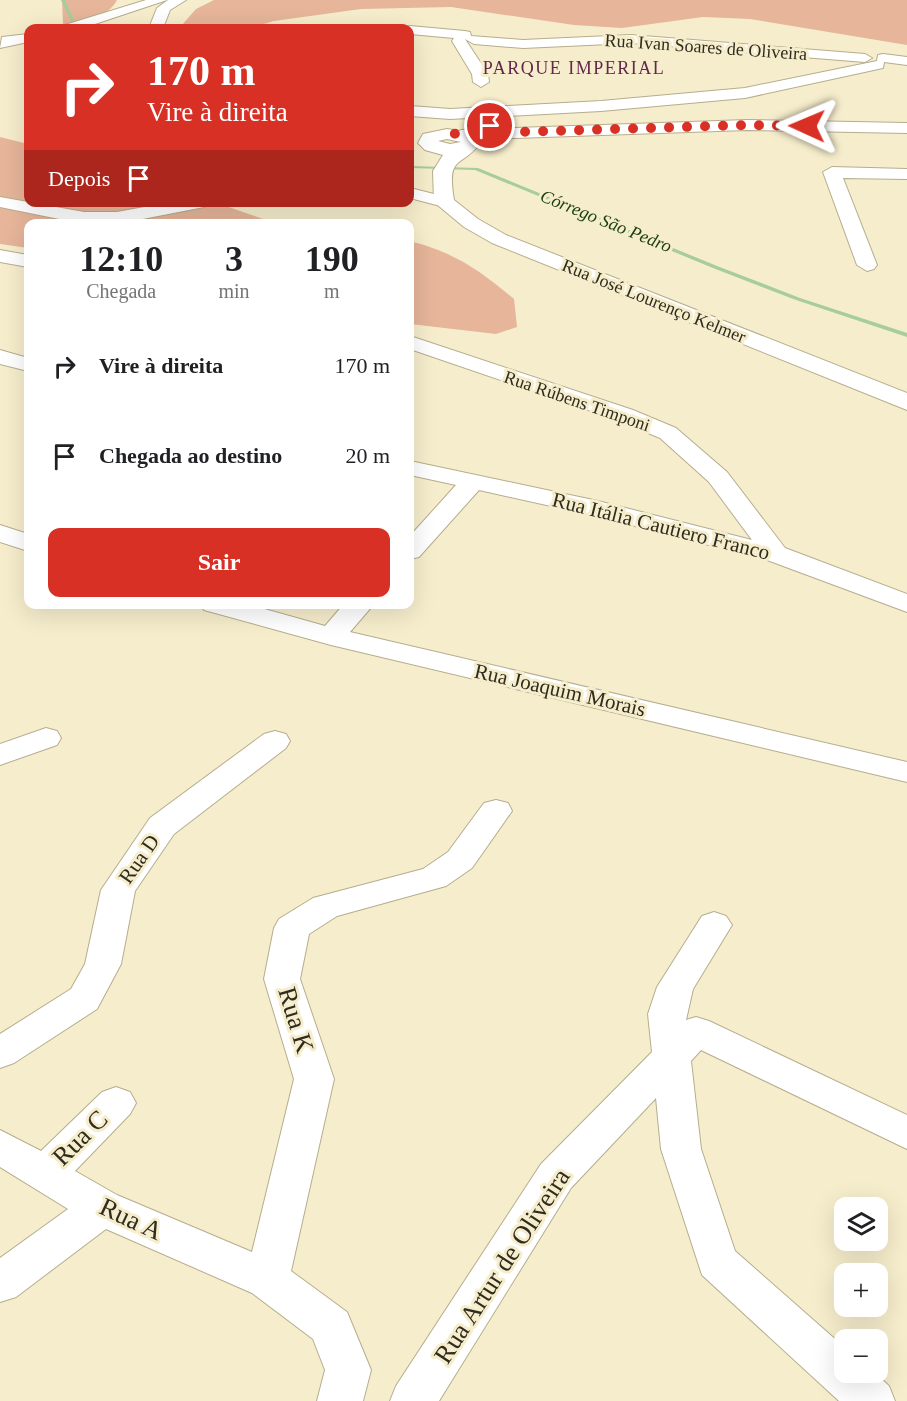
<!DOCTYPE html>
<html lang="pt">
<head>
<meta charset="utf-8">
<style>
  :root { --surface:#fff; --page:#f2f2f2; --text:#202124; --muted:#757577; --accent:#d93025 }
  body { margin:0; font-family:Georgia,serif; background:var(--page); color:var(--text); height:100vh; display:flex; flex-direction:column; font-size:22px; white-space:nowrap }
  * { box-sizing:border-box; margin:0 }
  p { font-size:20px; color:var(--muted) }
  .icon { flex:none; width:33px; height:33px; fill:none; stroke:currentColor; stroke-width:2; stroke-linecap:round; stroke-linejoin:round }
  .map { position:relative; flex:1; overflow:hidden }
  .panel { position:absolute; left:24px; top:219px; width:390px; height:390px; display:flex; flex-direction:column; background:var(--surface); border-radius:12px; box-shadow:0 6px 24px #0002 }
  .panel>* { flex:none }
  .guide { position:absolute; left:24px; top:24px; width:390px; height:183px; border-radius:12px; box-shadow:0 6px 24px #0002; background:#d93025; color:#fff; overflow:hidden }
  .controls { position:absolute; left:834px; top:1197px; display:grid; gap:12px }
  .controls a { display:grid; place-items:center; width:54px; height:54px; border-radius:12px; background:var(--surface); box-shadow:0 6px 24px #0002; font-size:30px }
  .pin { position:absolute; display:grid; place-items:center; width:51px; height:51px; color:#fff; margin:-26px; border:3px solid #fff; border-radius:50%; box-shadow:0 2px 6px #0007 }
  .me { position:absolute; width:66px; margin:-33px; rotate:271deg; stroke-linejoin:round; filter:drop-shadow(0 0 4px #0008) }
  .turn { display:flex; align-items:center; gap:21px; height:126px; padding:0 24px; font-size:27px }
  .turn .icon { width:78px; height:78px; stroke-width:2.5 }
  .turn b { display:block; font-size:42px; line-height:51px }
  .then { display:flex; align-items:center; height:57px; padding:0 24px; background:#0003; gap:12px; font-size:22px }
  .eta { display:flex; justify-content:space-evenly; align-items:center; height:102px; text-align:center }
  .eta b { font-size:36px; font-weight:800; line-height:42px }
  .primary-button { display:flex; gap:12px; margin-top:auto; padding:12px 24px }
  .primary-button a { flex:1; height:69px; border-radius:12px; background:var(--accent); color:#fff; font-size:24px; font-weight:800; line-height:69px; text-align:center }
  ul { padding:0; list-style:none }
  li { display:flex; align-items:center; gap:18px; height:90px; padding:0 24px }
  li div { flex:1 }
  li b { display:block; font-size:22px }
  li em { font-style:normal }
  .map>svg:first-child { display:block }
</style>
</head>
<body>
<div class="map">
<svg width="907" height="1401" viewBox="0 0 907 1401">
  <rect width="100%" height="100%" fill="#f6edcc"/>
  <g fill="#e6b59a">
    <path d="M62 0H117C108 18 82 21 63 25Z"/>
    <polygon points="214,0 907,0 907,45 750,19 703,17 622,28 574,25 451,7 361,9 274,21 250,28 183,28 182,25 196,9"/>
    <polygon points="0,137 28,144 28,202 217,203 263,219 300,223 28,224 28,248 0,244"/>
    <path d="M410 241C455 253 478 269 514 299L517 327 496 334 410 324Z"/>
  </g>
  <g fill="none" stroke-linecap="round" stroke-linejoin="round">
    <g fill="#a6cd9a" fill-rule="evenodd">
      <polygon points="61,0 65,0 77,28 74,28"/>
      <polygon points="410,166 478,168 717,266 800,298 907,333 907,337 796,300 713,268 475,170 410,168"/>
    </g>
    <defs>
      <g id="minor">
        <polygon points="146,0 167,0 83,28 63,28 65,25"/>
        <polygon points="410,26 465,31 470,32 471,36 523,40 631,35 865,54 872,58 865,62 631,43 523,48 474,44 465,39 488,74 489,82 481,87 473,82 472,74 452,41 454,38 410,34 410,28 404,28"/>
        <polygon points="28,34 28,42 0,48 2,37"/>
        <polygon points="883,54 907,57 907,65 884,62 883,68 745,98 601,111 450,119 410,116 410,106 450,109 601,101 745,88 877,61 878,55"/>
        <polygon points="747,120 907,123 907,133 747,130 461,140 453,135 461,130"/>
        <polygon points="832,167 907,169 907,179 843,178 877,265 874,269 867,271 857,265 823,172"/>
        <polygon points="410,188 450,198 453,202 444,207 410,198"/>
        <polygon points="0,197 84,212 117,212 172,202 213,202 204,207 117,224 84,224 0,207"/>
        <polygon points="0,250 28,255 28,267 0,262"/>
        <polygon points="410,336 633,410 676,428 727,472 785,548 907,594 907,612 767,560 596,516 479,490 419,557 410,559 410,536 456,485 410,475 410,461 598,501 752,540 709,482 660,438 617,420 410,349"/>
        <polygon points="0,350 28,358 28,371 0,364"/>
        <polygon points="0,525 28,534 28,551 0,542"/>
        <polygon points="200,604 247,604 325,626 344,604 374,604 350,632 907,762 907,782 331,645 204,610"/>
        <polygon points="46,728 57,731 61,738 57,745 0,765 0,744"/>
        <polygon points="275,731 286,734 290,741 286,748 174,834 135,891 121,964 97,1009 14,1063 0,1068 0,1034 71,989 85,964 101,890 150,818 264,734"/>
        <polygon points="496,800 508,803 512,811 472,868 446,886 337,916 309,934 300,979 334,1079 291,1271 347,1312 371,1370 363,1401 317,1401 325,1370 313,1339 252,1293 106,1229 16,1297 0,1302 0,1258 68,1209 0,1167 0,1130 41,1151 102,1092 116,1087 130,1092 136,1103 130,1114 75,1171 117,1195 252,1252 294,1079 264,979 274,928 279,919 313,898 423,869 448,852 484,803"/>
        <polygon points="714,912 726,916 732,925 693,989 686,1020 696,1017 709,1021 907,1115 907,1149 701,1050 691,1061 701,1149 735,1251 844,1347 844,1372 874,1372 889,1386 895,1401 839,1401 702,1275 661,1149 656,1098 571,1188 439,1401 390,1401 396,1386 541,1164 652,1052 648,1014 657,987 702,916"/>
      </g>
      <g id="secondary">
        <polygon points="168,0 186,0 170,10 163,28 149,28 157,8"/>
        <path d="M447 129 473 133 481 142C462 169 446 153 454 200L478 219 506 235 907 393V410L492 243 464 227 434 202 433 171 443 155 425 150 418 143 423 134ZM447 139 461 142 450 144 438 141Z"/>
      </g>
    </defs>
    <use href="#minor" stroke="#b5ad8d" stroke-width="2"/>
    <use href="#secondary" stroke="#b5ad8d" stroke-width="2"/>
    <use href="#minor" fill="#fff" fill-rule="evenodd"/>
    <use href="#secondary" fill="#fff" fill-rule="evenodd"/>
  </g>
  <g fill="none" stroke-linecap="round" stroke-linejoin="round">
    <polyline stroke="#d93025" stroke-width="10" stroke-dasharray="0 18" points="490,126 454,134 747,125 807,126"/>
  </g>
  <g text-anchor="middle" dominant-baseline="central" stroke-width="6" stroke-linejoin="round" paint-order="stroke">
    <g font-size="18" fill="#2f2c1f" stroke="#f6edcc">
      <text transform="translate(706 47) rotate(4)">Rua Ivan Soares de Oliveira</text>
      <text transform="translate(654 301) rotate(22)">Rua José Lourenço Kelmer</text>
      <text transform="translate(577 401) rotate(19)">Rua Rúbens Timponi</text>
    </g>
    <g font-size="18" letter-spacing="1.5" fill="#64274c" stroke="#f6edcc">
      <text x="574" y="68">PARQUE IMPERIAL</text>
    </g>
    <g font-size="18" font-style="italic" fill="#1c410e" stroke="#f6edcc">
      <text transform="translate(606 221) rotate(22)">Córrego São Pedro</text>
    </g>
    <g font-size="21" fill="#2f2c1f" stroke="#f6edcc">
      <text transform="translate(661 526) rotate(14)">Rua Itália Cautiero Franco</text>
      <text transform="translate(560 690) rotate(13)">Rua Joaquim Morais</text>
      <text transform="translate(139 859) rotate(-55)">Rua D</text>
    </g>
    <g font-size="26" fill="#2f2c1f" stroke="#f6edcc">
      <text transform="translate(296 1020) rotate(73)">Rua K</text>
      <text transform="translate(80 1138) rotate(-45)">Rua C</text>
      <text transform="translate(131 1219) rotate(25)">Rua A</text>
      <text transform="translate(502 1266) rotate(-57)">Rua Artur de Oliveira</text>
    </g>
  </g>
</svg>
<div class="controls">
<a><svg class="icon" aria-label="layers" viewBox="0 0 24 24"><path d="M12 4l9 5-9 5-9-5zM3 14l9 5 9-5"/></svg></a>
<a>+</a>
<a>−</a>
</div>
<div class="pin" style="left:490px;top:126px;background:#d93025"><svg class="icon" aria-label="arrive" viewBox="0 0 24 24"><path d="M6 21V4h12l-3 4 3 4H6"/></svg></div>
<svg class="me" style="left:807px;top:126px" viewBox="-20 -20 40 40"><path d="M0-17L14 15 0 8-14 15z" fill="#d93025" stroke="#fff" stroke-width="4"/></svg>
<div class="guide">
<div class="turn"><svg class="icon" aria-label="right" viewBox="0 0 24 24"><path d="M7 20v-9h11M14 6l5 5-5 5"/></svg><div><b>170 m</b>Vire à direita</div></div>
<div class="then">Depois<svg class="icon" aria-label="arrive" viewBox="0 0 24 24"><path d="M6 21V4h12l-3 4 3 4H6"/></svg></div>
</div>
<section class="panel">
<div class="eta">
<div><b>12:10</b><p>Chegada</p></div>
<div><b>3</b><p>min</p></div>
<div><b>190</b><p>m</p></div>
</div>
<ul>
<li><svg class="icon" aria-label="right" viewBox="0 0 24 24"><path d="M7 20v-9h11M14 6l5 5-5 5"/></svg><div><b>Vire à direita</b></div><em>170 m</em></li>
<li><svg class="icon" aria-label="arrive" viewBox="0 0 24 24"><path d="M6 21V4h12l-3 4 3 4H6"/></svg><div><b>Chegada ao destino</b></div><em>20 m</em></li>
</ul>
<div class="primary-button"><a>Sair</a></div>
</section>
</div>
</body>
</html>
